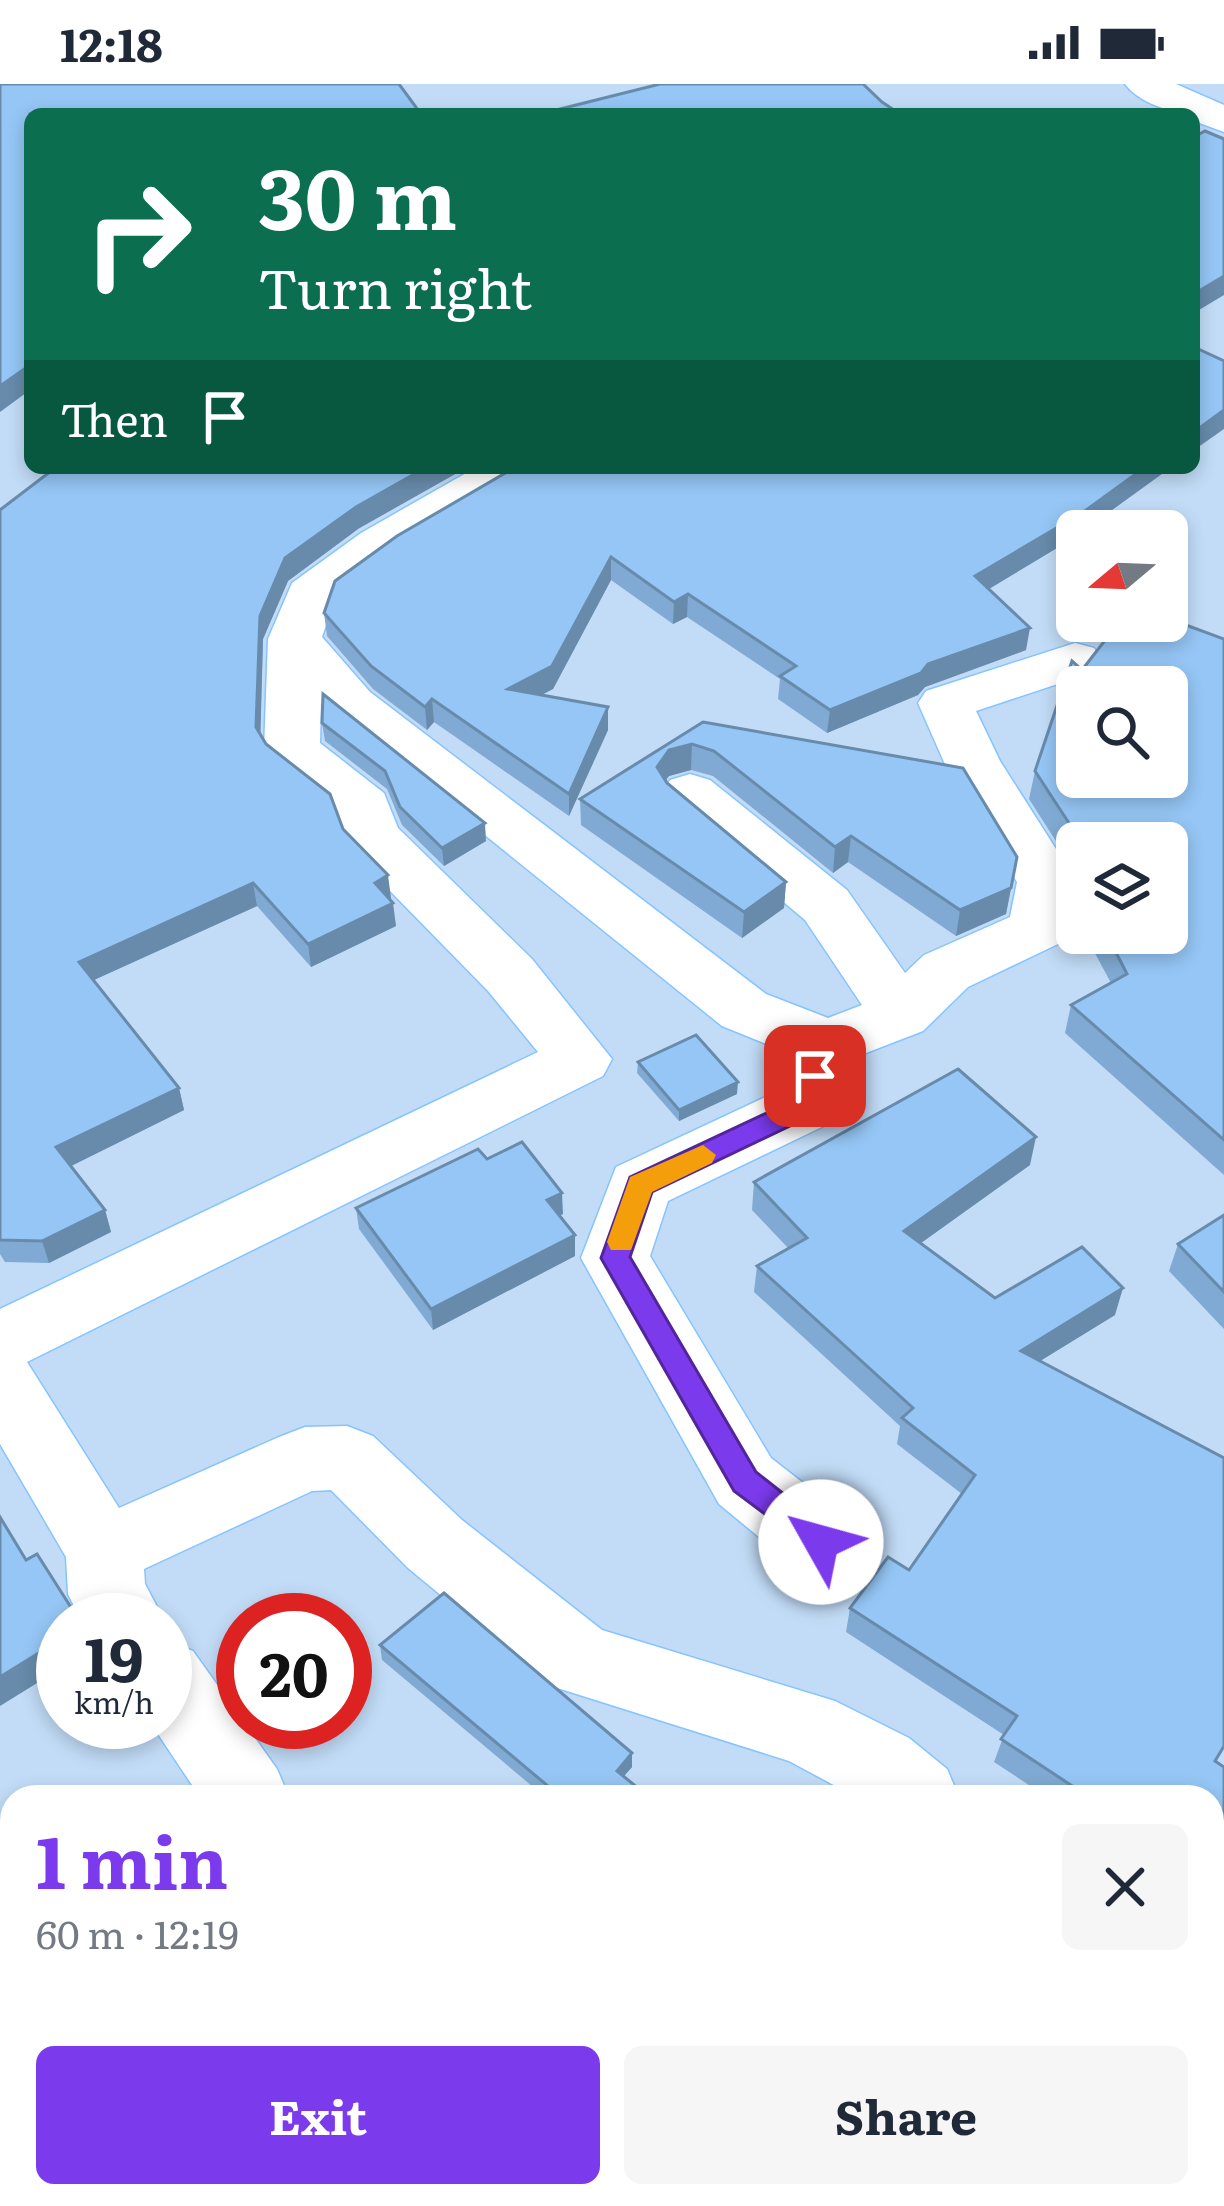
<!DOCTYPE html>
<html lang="en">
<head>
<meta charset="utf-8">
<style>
  :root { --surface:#fff; --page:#f6f6f7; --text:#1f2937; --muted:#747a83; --accent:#7c3aed }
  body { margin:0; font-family:Literata,serif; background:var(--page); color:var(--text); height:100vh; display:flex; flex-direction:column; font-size:45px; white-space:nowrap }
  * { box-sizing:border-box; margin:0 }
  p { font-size:39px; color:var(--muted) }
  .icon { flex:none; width:66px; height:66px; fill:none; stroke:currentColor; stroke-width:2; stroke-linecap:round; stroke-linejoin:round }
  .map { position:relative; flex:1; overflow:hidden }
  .sheet { position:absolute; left:0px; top:1701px; width:1224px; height:423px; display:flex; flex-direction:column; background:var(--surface); border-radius:36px 36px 0 0; box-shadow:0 6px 18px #0003 }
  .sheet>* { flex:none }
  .guide { position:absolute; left:24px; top:24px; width:1176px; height:366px; border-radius:18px; box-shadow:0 6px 18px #0003; background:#0b6e4f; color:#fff; overflow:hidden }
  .needle { width:78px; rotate:251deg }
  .tools { position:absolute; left:1056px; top:426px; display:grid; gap:24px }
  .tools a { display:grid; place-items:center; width:132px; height:132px; border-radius:18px; background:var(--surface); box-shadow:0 6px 18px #0003; font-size:60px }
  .speed { position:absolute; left:36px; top:1509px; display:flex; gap:24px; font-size:60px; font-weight:700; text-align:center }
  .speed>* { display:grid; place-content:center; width:156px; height:156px; border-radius:50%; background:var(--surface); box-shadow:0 6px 18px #0003; line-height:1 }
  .speed small { font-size:30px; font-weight:400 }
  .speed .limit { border:18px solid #d22; background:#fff; color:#111 }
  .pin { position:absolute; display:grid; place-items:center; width:102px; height:102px; color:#fff; margin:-51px; border-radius:24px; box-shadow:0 6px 18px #0006 }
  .me { position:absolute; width:132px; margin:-66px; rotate:308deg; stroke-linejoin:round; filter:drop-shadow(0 0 9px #0008) }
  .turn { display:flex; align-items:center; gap:42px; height:252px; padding:0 36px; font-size:54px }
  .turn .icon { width:156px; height:156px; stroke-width:2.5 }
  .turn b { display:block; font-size:84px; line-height:102px }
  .then { display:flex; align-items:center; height:114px; padding:0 36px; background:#0003; gap:24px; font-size:45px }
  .round { display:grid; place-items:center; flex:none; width:126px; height:126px; border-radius:18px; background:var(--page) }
  .overview { display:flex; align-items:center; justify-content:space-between; height:204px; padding:0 36px }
  h1 { font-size:72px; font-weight:700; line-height:90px; color:var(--accent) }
  .action { display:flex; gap:24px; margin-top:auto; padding:24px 36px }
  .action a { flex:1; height:138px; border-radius:18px; background:var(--accent); color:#fff; font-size:48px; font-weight:700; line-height:138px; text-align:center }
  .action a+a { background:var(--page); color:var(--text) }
  .status { display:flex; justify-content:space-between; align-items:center; height:84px; padding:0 60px; background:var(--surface); direction:ltr }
  .status svg { height:33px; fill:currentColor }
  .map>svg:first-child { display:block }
</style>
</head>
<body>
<div class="status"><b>12:18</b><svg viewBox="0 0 49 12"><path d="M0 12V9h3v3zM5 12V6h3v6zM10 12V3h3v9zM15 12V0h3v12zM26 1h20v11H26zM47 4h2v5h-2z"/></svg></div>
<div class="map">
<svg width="1224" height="2122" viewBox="0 0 1224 2122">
  <rect width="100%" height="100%" fill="#dbe7f3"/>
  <path fill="#c2dcf7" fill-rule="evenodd" d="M0 0H1224V2122H0ZM30 30H1194V384H30ZM1077 447H1167V537H1077ZM1077 603H1167V693H1077ZM1077 759H1167V849H1077ZM63 1536H165V1638H63ZM243 1536H345V1638H243ZM12 1713H1212V2112H12Z"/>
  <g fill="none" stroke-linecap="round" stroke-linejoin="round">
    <defs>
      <g id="minor">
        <path d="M1125 0H1176L1224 21V48L1194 37V30C1172 30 1138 18 1125 0Z"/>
        <polygon points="475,384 534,384 527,394 397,471 334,517 322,553 370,608 766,910 828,934 862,921 805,836 670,722 661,709 670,696 690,690 710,696 847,806 905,889 924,871 1010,833 1017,798 944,678 918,619 926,607 1075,559 1094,564 1102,576 1094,588 976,627 1000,677 1077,798 1067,845 1058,860 968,903 923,947 853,974 826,1041 668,1117 650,1172 771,1374 848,1434 859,1458 848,1482 821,1492 794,1482 719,1420 581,1174 616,1083 776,1008 791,970 722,942 321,619 320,659 384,709 398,744 532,875 612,975 603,992 27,1278 119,1424 279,1353 305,1343 347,1342 373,1352 462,1436 602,1546 835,1617 909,1654 947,1685 959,1713 856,1713 789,1677 551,1602 408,1484 331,1406 312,1407 144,1485 145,1500 164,1536 81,1536 68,1510 66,1473 0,1360 0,1225 538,968 488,907 349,765 337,730 272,679 264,666 268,555 292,499 361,449"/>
        <polygon points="165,1556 193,1567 277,1685 289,1713 200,1713 150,1638 165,1638"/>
        <polygon points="1212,1891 1224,1896 1224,1987 1212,1982"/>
        <polygon points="308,2112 408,2112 404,2122 303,2122"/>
        <polygon points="560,2112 661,2112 666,2122 564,2122"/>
      </g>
    </defs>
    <use href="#minor" stroke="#86c4ff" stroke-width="3"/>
    <use href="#minor" fill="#fff" fill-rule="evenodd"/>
  </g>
  <g fill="#80aad3">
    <polygon points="514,384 1170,384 1083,447 1077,447 1077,452 989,505 1026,566 925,603 918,611 827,649 778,615 780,595 687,533 673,540 611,496 553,605 540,611 608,646 569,732 434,638 427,646 373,605 327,552 324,529"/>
    <polygon points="0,426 358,445 288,497 263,555 260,650 266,660 343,745 391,814 389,815 396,842 311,883 257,822 94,896 179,1004 184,1026 71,1082 105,1126 111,1148 49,1179 5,1178 0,1170"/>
    <polygon points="1224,555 1224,1091 1065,949 1071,921 1111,899 1084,849 1167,849 1167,759 1077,759 1077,790 1029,715 1035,687 1082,586"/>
    <polygon points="703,638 1017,773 1006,830 956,852 848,778 833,789 713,692 691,686 669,692 665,696 786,798 784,824 742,854 581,741 580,715"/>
    <polygon points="322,639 486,757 444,782 402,741 387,705 325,657"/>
    <polygon points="638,978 737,1010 679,1037 637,989"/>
    <polygon points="487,1075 563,1130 559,1132 575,1172 433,1246 359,1145 356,1124"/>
    <polygon points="1030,1081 921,1159 995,1214 1115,1231 1040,1277 1216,1678 1224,1683 1224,1823 1221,1829 1212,1823 1212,1713 1047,1713 994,1678 1004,1651 846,1548 850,1524 909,1486 962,1410 897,1360 900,1342 754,1208 757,1182 788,1164 752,1126 754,1098"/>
    <polygon points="1224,1131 1224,1245 1169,1187 1178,1160"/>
    <polygon points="380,1561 632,1683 624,1692 649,1713 545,1713 382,1576"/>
  </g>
  <g fill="#688bac">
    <polygon points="1224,192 1224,211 1194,229 1194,210"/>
    <polygon points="30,281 30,306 0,328 0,302"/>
    <polygon points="1224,326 1224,345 1194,366 1194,348"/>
    <polygon points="425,384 466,384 358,445 288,497 263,555 260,666 256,643 260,532 285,474 356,423"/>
    <polygon points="1144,384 1170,384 1083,447 1077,447 1077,452 972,515 975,492"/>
    <polygon points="611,473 611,496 553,605 509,628 508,605"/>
    <polygon points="688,510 687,533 673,540 674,518"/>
    <polygon points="1030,544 1026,566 925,603 918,611 827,649 830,626 928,580"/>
    <polygon points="432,615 434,638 427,646 425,623"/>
    <polygon points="608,623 608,646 569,732 569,710"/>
    <polygon points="692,660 691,686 669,692 656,709 657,683 669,666"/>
    <polygon points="485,739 486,757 444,782 442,764"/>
    <polygon points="851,752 848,778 833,789 835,763"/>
    <polygon points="388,791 391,814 377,822 375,799"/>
    <polygon points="786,798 784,824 742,854 744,828"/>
    <polygon points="253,799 257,822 85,900 79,878"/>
    <polygon points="1011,804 1006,830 956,852 960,826"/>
    <polygon points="393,819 396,842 311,883 308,860"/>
    <polygon points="1077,823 1077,848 1067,853 1074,825"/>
    <polygon points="738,998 737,1010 679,1037 679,1026"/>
    <polygon points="179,1004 184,1026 63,1086 56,1063"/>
    <polygon points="1036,1053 1030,1081 900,1174 904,1147"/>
    <polygon points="562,1109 563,1130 547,1137 547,1116"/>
    <polygon points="105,1126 111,1148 49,1179 42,1157"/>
    <polygon points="575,1151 575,1172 433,1246 431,1225"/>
    <polygon points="1123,1204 1115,1231 1014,1293 1021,1267"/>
    <polygon points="63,1554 63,1583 0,1622 0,1593"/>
    <polygon points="632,1669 632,1683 617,1700 617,1687"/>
    <polygon points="210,2112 215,2112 218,2117 211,2122 197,2122"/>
  </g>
  <g fill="#95c6f5" stroke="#688bac" stroke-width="3" fill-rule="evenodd">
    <polygon points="0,0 399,0 421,30 30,30 30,281 0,302"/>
    <polygon points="660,0 863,0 882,18 900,30 540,30"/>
    <polygon points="1205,47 1224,55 1224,192 1194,210 1194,53"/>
    <polygon points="1194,263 1224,277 1224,326 1194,348"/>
    <polygon points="55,384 425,384 356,423 285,474 260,532 256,643 266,660 330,710 343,745 388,791 375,799 393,819 308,860 253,799 79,878 179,1004 56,1063 105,1126 42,1157 0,1156 0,426"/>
    <polygon points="514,384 1144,384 1082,429 975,492 1030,544 928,580 921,589 830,626 780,592 796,582 688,510 674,518 611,473 552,582 508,605 608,623 569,710 432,615 425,623 371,582 324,529 335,497 397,452"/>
    <path d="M1167 534 1224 555V1056L1071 921 1127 890 1106 849H1167V759H1082L1035 687 1072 577 1082 586 1120 537H1167ZM1077 603H1167V693H1077Z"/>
    <polygon points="323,610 485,739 442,764 400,723 385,687 322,639"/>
    <polygon points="703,638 963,684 1017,773 1011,804 960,826 851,752 835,763 714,667 692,660 669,666 657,683 667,699 786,798 744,828 580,715"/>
    <polygon points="696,951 738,998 679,1026 638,978"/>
    <polygon points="958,985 1036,1053 904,1147 995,1214 1082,1163 1123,1204 1021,1267 1224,1374 1224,1662 1215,1677 1224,1683 1224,1802 1212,1794 1212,1713 1089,1713 1001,1655 1017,1632 850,1524 888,1473 909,1486 975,1391 902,1334 913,1324 757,1182 807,1154 754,1098"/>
    <polygon points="522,1058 562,1109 547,1116 575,1151 431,1225 356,1124 478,1065 487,1075"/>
    <polygon points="1224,1131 1224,1208 1178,1160"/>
    <polygon points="0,1433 26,1476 37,1470 79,1536 63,1536 63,1554 0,1593"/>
    <polygon points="444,1509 632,1669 617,1687 649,1713 561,1713 380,1561"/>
    <polygon points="0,1796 12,1814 12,2112 210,2112 197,2122 0,2122"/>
    <polygon points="448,2112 456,2122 434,2122"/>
  </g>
  <polygon fill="#7c3aed" stroke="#51269a" stroke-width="3" points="815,982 828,992 813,1031 652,1108 630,1173 756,1388 832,1448 837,1458 832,1468 821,1472 734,1407 601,1174 630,1093 792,1017 806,984"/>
  <polygon fill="#f59e0b" points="703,1061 716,1071 712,1079 652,1108 631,1166 611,1166 607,1158 630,1093"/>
</svg>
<div class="tools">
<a><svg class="needle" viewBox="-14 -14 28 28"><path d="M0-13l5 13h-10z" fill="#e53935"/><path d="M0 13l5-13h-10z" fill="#747a83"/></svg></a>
<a><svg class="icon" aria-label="search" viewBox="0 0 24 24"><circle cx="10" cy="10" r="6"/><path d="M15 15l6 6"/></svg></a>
<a><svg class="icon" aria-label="layers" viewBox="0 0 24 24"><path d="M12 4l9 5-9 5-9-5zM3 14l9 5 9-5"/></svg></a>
</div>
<div class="speed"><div>19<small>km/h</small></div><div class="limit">20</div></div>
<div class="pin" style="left:815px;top:992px;background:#d93025"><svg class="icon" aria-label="arrive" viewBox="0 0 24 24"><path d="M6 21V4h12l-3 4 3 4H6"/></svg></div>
<svg class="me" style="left:821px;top:1458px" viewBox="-20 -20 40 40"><circle r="19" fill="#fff"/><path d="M0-13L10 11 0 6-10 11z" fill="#7c3aed"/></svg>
<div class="guide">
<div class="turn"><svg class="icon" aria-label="right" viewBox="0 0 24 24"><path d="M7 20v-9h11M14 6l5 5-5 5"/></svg><div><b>30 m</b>Turn right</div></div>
<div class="then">Then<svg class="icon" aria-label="arrive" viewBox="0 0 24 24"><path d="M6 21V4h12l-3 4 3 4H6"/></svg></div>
</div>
<section class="sheet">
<div class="overview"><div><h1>1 min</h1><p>60 m · 12:19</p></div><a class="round"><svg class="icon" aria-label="close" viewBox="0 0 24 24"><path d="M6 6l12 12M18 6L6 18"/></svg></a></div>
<div class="action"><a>Exit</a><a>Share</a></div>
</section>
</div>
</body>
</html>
